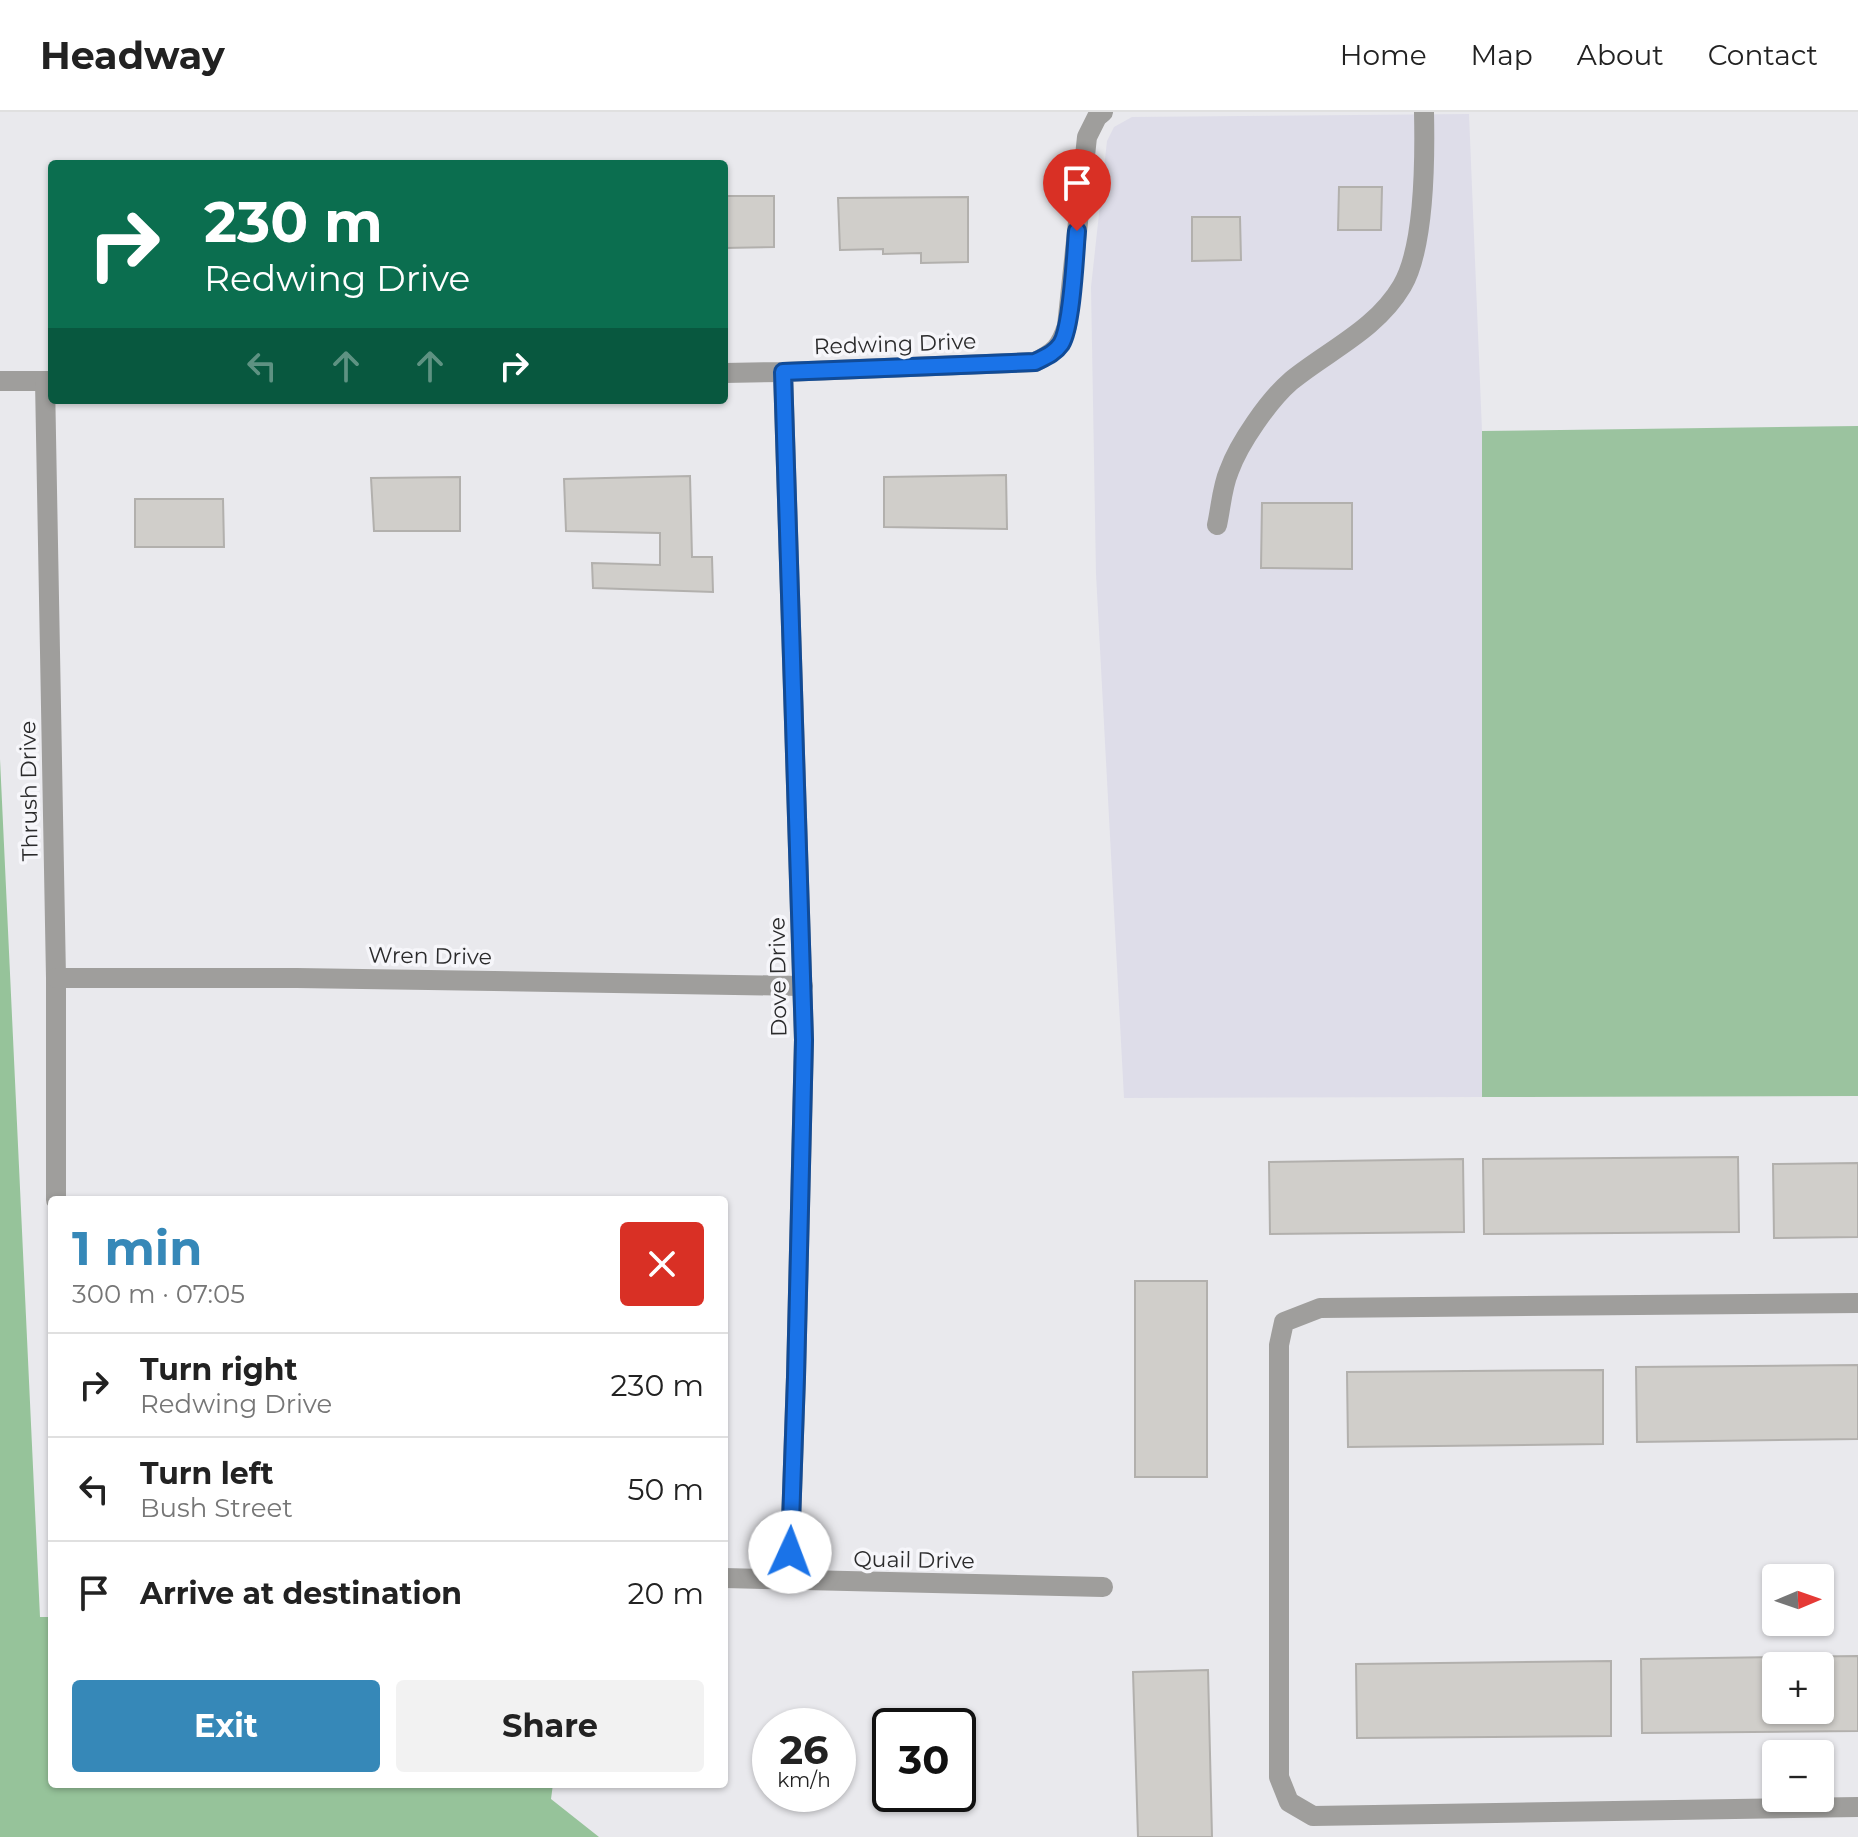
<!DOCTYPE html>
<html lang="en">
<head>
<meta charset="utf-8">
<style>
  :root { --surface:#fff; --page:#f2f2f2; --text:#222; --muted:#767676; --line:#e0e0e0; --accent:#3688b8 }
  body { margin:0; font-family:Montserrat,sans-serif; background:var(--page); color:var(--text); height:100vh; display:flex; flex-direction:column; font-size:30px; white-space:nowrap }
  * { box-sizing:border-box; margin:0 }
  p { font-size:26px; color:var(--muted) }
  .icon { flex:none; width:44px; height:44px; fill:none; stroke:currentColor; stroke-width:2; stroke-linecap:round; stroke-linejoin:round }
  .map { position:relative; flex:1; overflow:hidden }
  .sheet { position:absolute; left:48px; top:1084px; width:680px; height:592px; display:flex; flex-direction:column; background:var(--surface); border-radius:8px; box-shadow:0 2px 6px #0004 }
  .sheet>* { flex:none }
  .hud { position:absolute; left:48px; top:48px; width:680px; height:244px; border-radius:8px; box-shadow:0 2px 6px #0004; background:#0b6e4f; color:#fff; overflow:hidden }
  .needle { width:52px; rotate:88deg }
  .tools { position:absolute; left:1762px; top:1452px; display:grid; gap:16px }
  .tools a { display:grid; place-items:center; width:72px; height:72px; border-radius:8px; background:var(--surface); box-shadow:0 2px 6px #0004; font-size:40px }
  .speed { position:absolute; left:752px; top:1596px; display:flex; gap:16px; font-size:40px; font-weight:700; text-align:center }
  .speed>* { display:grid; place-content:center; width:104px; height:104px; border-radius:50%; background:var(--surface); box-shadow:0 2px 6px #0004; line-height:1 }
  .speed small { font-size:20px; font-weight:400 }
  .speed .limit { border:4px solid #111; border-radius:12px; background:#fff; color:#111 }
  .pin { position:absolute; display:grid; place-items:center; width:68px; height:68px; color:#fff; margin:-82px -34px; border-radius:50% 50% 50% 0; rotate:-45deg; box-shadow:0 0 8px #0007 }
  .pin .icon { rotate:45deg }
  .me { position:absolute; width:88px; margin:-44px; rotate:2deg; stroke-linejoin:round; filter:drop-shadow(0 0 6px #0008) }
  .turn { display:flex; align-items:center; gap:28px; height:168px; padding:0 24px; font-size:36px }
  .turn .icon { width:104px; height:104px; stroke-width:2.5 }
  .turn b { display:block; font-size:56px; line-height:68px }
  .lanes { display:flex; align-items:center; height:76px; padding:0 24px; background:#0003; justify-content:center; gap:40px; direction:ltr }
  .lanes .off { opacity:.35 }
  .round { display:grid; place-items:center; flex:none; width:84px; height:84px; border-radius:8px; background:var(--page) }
  .head { display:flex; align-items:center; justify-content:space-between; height:136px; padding:0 24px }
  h1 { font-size:48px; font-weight:700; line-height:60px; color:var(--accent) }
  .action { display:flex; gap:16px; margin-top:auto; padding:16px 24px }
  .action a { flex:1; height:92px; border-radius:8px; background:var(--accent); color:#fff; font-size:32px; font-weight:700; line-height:92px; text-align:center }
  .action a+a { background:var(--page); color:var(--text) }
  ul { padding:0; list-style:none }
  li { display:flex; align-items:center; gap:24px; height:104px; padding:0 24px; border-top:2px solid var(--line) }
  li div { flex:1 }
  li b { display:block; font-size:30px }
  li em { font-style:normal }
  header { display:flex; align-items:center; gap:48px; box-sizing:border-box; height:112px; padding:0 40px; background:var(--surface); border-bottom:2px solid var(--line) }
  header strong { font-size:38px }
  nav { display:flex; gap:44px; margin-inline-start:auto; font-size:28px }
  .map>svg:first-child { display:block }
</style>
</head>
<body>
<header>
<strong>Headway</strong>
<nav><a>Home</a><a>Map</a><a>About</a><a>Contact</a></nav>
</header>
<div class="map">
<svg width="1858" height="1725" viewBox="0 0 1858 1725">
  <rect width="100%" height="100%" fill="#e9e9ed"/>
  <polygon fill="#dedde9" points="1469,2 1482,319 1482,985 1124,986 1096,462 1091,175 1107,29 1114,15 1132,5"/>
  <polygon fill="#9bc39f" points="1858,314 1858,984 1482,985 1482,319"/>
  <polygon fill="#96c39a" points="0,647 40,1505 52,1505 52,1672 553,1672 551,1687 599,1725 0,1725"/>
  <g fill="#d0ceca" stroke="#b2b0ad" stroke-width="2" fill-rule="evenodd">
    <polygon points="1339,75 1382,75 1381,118 1338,118"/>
    <polygon points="724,84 774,84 774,135 724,136"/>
    <polygon points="968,85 968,150 921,151 921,141 883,142 883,137 840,138 838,86"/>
    <polygon points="1192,105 1240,105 1241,148 1192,149"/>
    <polygon points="1006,363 1007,417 884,415 884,365"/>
    <polygon points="690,364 692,445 712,445 713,480 593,476 592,451 660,453 660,421 566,419 564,367"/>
    <polygon points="460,365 460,419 374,419 371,366"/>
    <polygon points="135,387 223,387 224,435 135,435"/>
    <polygon points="1262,391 1352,391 1352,457 1261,456"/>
    <polygon points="1738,1045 1739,1120 1484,1122 1483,1047"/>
    <polygon points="1463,1047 1464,1120 1270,1122 1269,1050"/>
    <polygon points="1858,1051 1858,1125 1774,1126 1773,1052"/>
    <rect x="1135" y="1169" width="72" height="196"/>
    <polygon points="1858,1253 1858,1327 1637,1330 1636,1255"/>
    <polygon points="1603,1258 1603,1332 1348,1335 1347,1260"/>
    <path d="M1858 1544V1619L1642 1621 1641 1547ZM1776 1554H1820V1598H1776Z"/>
    <polygon points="1611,1549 1611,1624 1357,1626 1356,1552"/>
    <polygon points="1208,1558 1212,1725 1138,1725 1133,1560"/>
  </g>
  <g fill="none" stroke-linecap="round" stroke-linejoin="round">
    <path stroke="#9f9e9c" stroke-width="20" d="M1217 413C1221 395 1222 375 1229 359 1239 331 1269 288 1291 269 1329 238 1376 218 1402 174 1425 135 1425 46 1424 0"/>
    <g stroke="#9f9e9c" stroke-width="20">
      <polyline points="783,260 804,928 796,1265 789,1469"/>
      <path d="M724 261 783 260 1035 250C1055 240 1060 235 1067 214L1087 25 1097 5 1103 0"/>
      <polyline points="0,269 52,269"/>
      <polyline points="45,269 56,866 56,1088"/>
      <polyline points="56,866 297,866 803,874"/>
      <polyline points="1858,1191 1320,1196 1284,1210 1279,1233 1279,1665 1289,1690 1313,1704 1858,1695"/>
      <polyline points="724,1466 1103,1475"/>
    </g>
  </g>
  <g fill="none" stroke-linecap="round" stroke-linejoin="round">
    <defs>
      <path id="route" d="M790 1440 796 1265 804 928 783 260 1035 250C1045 245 1054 242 1061 232 1072 215 1075 143 1077 119"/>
    </defs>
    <use href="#route" stroke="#114b97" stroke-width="20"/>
    <use href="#route" stroke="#1a73e8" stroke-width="14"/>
  </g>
  <g text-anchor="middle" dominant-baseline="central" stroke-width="7" stroke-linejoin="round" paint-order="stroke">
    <g font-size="22" fill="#2b2b2c" stroke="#f6f6fa">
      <text transform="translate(895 232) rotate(-2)">Redwing Drive</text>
      <text transform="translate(29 679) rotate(-91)">Thrush Drive</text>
      <text transform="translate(430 844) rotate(1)">Wren Drive</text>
      <text transform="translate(778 865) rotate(-91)">Dove Drive</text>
      <text transform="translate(914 1448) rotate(1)">Quail Drive</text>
    </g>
  </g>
</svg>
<div class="tools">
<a><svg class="needle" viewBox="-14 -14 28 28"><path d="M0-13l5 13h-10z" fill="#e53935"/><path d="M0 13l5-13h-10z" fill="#767676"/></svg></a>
<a>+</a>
<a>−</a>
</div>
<div class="speed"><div>26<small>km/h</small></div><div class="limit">30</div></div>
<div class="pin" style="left:1077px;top:119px;background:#d93025"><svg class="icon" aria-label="arrive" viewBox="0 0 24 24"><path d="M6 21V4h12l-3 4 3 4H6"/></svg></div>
<svg class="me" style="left:790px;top:1440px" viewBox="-20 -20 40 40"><circle r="19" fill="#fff"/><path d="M0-13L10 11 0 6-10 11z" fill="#1a73e8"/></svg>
<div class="hud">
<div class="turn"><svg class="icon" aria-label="right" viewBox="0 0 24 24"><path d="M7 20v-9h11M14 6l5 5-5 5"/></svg><div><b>230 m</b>Redwing Drive</div></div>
<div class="lanes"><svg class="icon off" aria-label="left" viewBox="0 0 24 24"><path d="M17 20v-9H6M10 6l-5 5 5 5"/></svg><svg class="icon off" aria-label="ahead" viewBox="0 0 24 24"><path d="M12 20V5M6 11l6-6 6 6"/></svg><svg class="icon off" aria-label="ahead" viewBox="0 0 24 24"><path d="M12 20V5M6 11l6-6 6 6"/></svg><svg class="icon" aria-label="right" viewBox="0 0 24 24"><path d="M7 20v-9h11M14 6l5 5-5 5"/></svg></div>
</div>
<section class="sheet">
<div class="head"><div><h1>1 min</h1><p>300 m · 07:05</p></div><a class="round" style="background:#d93025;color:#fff"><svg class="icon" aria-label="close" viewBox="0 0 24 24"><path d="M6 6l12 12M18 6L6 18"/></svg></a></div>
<ul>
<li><svg class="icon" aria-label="right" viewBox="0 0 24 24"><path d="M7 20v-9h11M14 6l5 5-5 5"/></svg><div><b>Turn right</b><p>Redwing Drive</p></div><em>230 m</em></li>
<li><svg class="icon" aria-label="left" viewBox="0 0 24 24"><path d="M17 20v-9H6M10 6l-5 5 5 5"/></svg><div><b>Turn left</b><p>Bush Street</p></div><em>50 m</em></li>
<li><svg class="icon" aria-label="arrive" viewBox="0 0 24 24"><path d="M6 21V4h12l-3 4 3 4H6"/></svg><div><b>Arrive at destination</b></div><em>20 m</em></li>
</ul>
<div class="action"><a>Exit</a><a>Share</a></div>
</section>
</div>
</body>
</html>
